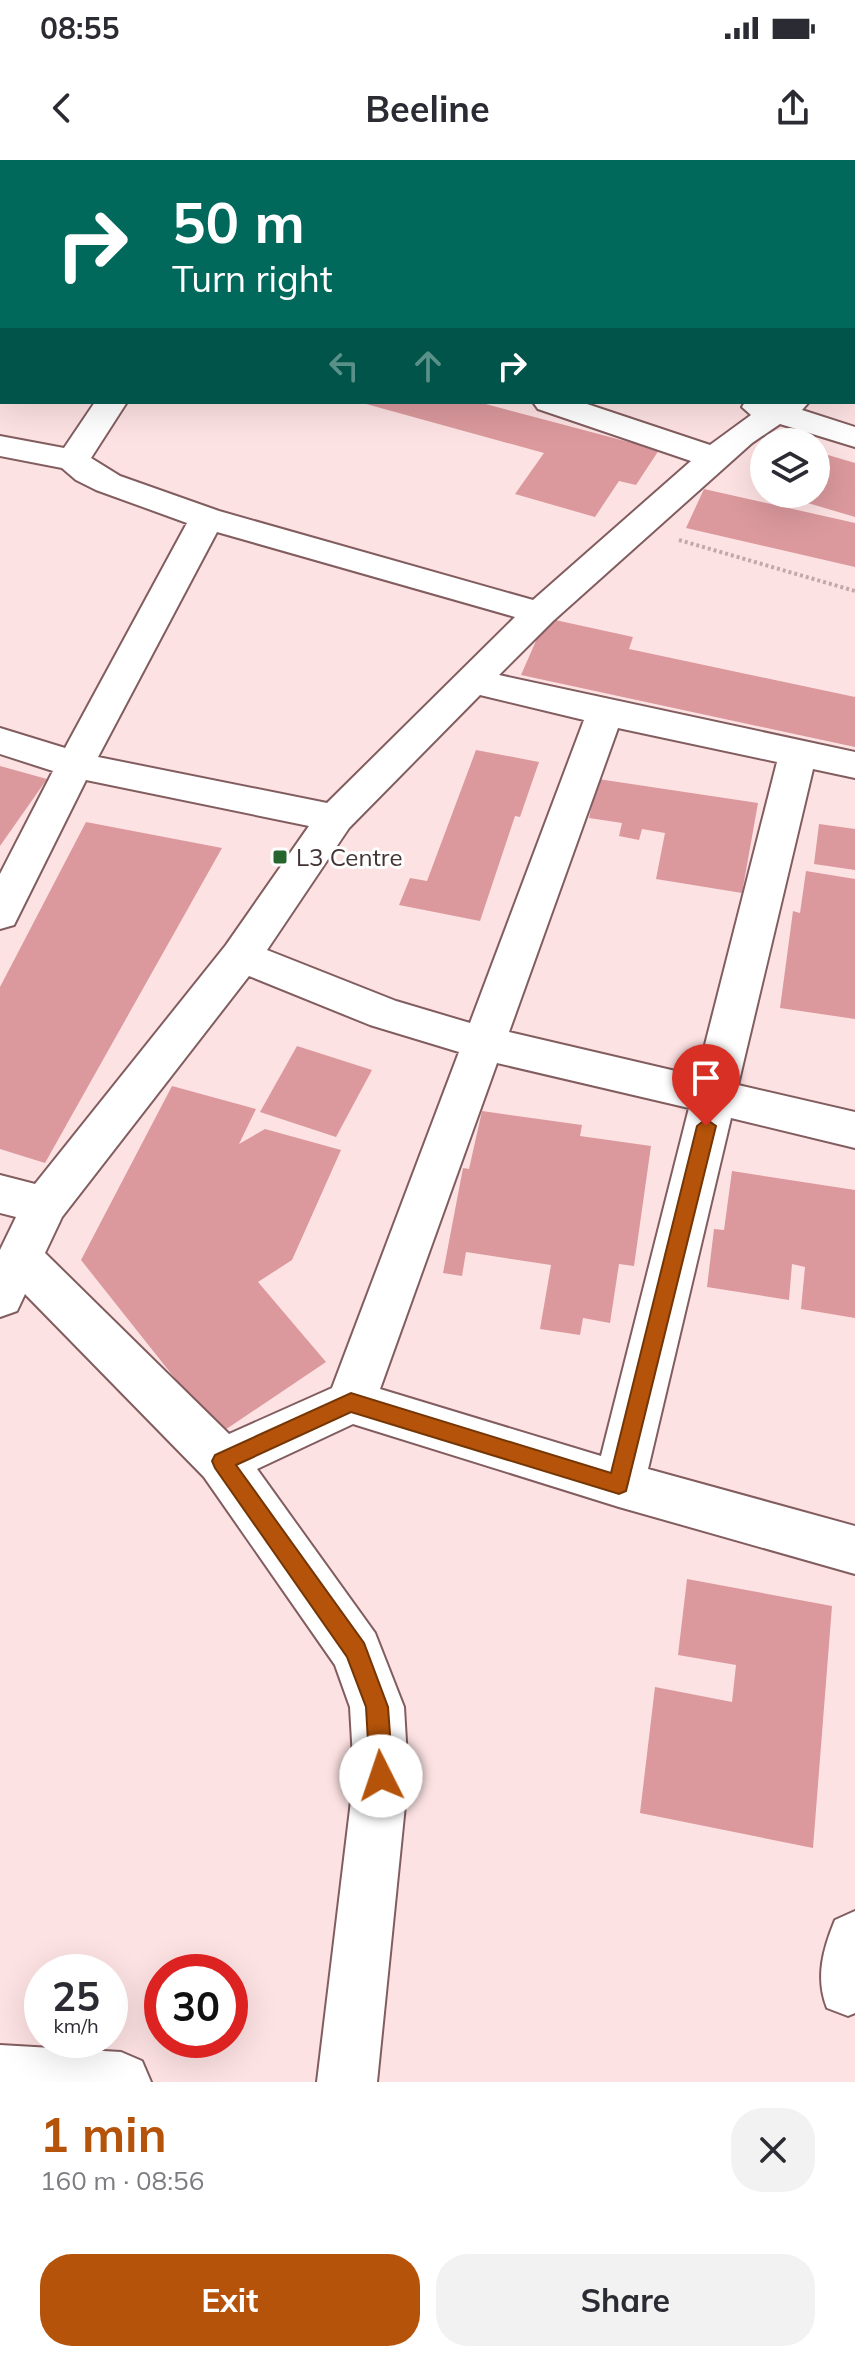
<!DOCTYPE html>
<html lang="en">
<head>
<meta charset="utf-8">
<style>
  :root { --surface:#fff; --page:#f2f2f3; --text:#2b2b33; --muted:#7c7c81; --accent:#b45309 }
  body { margin:0; font-family:Mulish,sans-serif; background:var(--page); color:var(--text); height:100vh; display:flex; flex-direction:column; font-size:30px; white-space:nowrap }
  * { box-sizing:border-box; margin:0 }
  p { font-size:26px; color:var(--muted) }
  .icon { flex:none; width:44px; height:44px; fill:none; stroke:currentColor; stroke-width:2; stroke-linecap:round; stroke-linejoin:round }
  .map { position:relative; height:1922px; overflow:hidden }
  .details { display:flex; flex-direction:column; background:var(--surface); flex:1 }
  .details>* { flex:none }
  .banner { position:absolute; left:0px; top:0px; width:856px; height:244px; box-shadow:0 8px 32px #0002; background:#00695c; color:#fff; overflow:hidden }
  .fabs { position:absolute; left:750px; top:268px; display:grid; gap:16px }
  .fabs a { display:grid; place-items:center; width:80px; height:80px; border-radius:50%; background:var(--surface); box-shadow:0 8px 32px #0002; font-size:40px }
  .speed { position:absolute; left:24px; top:1794px; display:flex; gap:16px; font-size:40px; font-weight:700; text-align:center }
  .speed>* { display:grid; place-content:center; width:104px; height:104px; border-radius:50%; background:var(--surface); box-shadow:0 8px 32px #0002; line-height:1 }
  .speed small { font-size:20px; font-weight:400 }
  .speed .limit { border:12px solid #d22; background:#fff; color:#111 }
  .pin { position:absolute; display:grid; place-items:center; width:68px; height:68px; color:#fff; margin:-82px -34px; border-radius:50% 50% 50% 0; rotate:-45deg; box-shadow:0 0 8px #0007 }
  .pin .icon { rotate:45deg }
  .me { position:absolute; width:88px; margin:-44px; rotate:356deg; stroke-linejoin:round; filter:drop-shadow(0 0 6px #0008) }
  .turn { display:flex; align-items:center; gap:28px; height:168px; padding:0 40px; font-size:36px }
  .turn .icon { width:104px; height:104px; stroke-width:2.5 }
  .turn b { display:block; font-size:56px; line-height:68px }
  .lanes { display:flex; align-items:center; height:76px; padding:0 40px; background:#0003; justify-content:center; gap:40px; direction:ltr }
  .lanes .off { opacity:.35 }
  .round { display:grid; place-items:center; flex:none; width:84px; height:84px; border-radius:32px; background:var(--page) }
  .headline { display:flex; align-items:center; justify-content:space-between; height:136px; padding:0 40px }
  h1 { font-size:48px; font-weight:700; line-height:60px; color:var(--accent) }
  .cta { display:flex; gap:16px; margin-top:auto; padding:16px 40px }
  .cta a { flex:1; height:92px; border-radius:32px; background:var(--accent); color:#fff; font-size:32px; font-weight:700; line-height:92px; text-align:center }
  .cta a+a { background:var(--page); color:var(--text) }
  .status { display:flex; justify-content:space-between; align-items:center; height:56px; padding:0 40px; background:var(--surface); direction:ltr }
  .status svg { height:22px; fill:currentColor }
  header { display:flex; justify-content:space-between; align-items:center; height:104px; padding:0 40px; background:var(--surface); font-size:36px; font-weight:700 }
  .map>svg:first-child { display:block }
</style>
</head>
<body>
<div class="status"><b>08:55</b><svg viewBox="0 0 49 12"><path d="M0 12V9h3v3zM5 12V6h3v6zM10 12V3h3v9zM15 12V0h3v12zM26 1h20v11H26zM47 4h2v5h-2z"/></svg></div>
<header><svg class="icon" aria-label="back" viewBox="0 0 24 24"><path d="M15 5l-7 7 7 7"/></svg>Beeline<svg class="icon" aria-label="share" viewBox="0 0 24 24"><path d="M12 15V3M7 8l5-5 5 5M5 13v7h14v-7"/></svg></header>
<div class="map">
<svg width="855" height="1922" viewBox="0 0 855 1922">
  <rect width="100%" height="100%" fill="#fde2e3"/>
  <g fill="#db999d">
    <polygon points="359,242 478,242 659,290 636,325 619,321 595,357 515,334 544,293"/>
    <polygon points="828,295 855,303 855,357 801,341 805,334 816,334 816,316"/>
    <polygon points="704,329 855,363 855,407 686,368"/>
    <polygon points="546,458 633,477 629,489 855,537 855,587 521,515"/>
    <polygon points="476,590 539,602 520,657 515,656 480,761 399,745 410,718 427,721"/>
    <polygon points="0,606 47,619 0,686"/>
    <polygon points="598,619 758,643 742,733 656,719 665,673 642,669 639,680 619,676 622,663 589,658"/>
    <polygon points="86,662 222,688 45,1003 0,989 0,827"/>
    <polygon points="819,664 855,669 855,710 814,704"/>
    <polygon points="806,711 855,719 855,859 780,848 793,751 800,753"/>
    <polygon points="297,886 372,910 336,977 260,952"/>
    <polygon points="172,926 256,949 239,984 265,969 341,990 292,1100 258,1122 326,1202 219,1274 81,1100"/>
    <polygon points="482,951 582,965 580,976 651,986 634,1106 619,1104 610,1163 583,1158 580,1175 540,1169 551,1105 466,1092 462,1116 443,1113 463,1008 469,1009"/>
    <polygon points="732,1011 855,1030 855,1158 801,1149 805,1107 792,1104 789,1140 707,1127 714,1069 724,1070"/>
    <polygon points="687,1419 832,1446 813,1688 640,1653 655,1527 732,1542 736,1505 678,1495"/>
  </g>
  <g fill="none" stroke-linecap="round" stroke-linejoin="round">
    <defs>
      <g id="minor">
        <polygon points="0,37 2,38 2,56 0,55"/>
        <rect x="0" y="147" width="2" height="19"/>
        <polygon points="855,185 855,204 854,204 854,185"/>
        <path d="M95 242H127L91 298 120 316 219 351 533 440 691 301 538 249 533 242H581L710 285 751 255 742 247 745 242H809L802 250 855 267V287L780 264 752 283 553 461 499 515 855 592V618L813 609 738 925 855 952V988L731 958 648 1309 855 1366V1414L619 1347 353 1264 257 1309 375 1473 404 1547 408 1616 377 1922H317L354 1616 350 1547 335 1505 204 1317 25 1134 17 1151 0 1157V1090L16 1057 0 1053V1015L35 1024 226 785 309 666 86 620 14 765 0 769V714L53 611 0 594V568L65 588 187 363 96 330 76 320 62 308 0 296V276L64 288ZM217 372 515 457 327 643 98 597ZM480 535 584 560 470 863 396 841 267 790 349 668ZM618 568 777 602 697 916 509 872ZM249 816 370 865 459 892 332 1228 229 1274 45 1093 62 1057ZM497 903 689 948 601 1296 380 1229Z"/>
        <path d="M855 1751V1853L848 1856 827 1848C815 1818 823 1789 835 1760Z"/>
        <polygon points="0,1885 121,1892 142,1901 151,1922 0,1922"/>
      </g>
    </defs>
    <use href="#minor" stroke="#825d5f" stroke-width="4"/>
    <g stroke="#c1a9aa" stroke-width="4" stroke-dasharray="3 3" stroke-linecap="butt">
      <polyline points="701,0 707,2"/>
      <polyline points="679,380 855,431"/>
    </g>
    <use href="#minor" fill="#fff" fill-rule="evenodd"/>
  </g>
  <polygon fill="#b45309" stroke="#753606" stroke-width="2" points="706,959 716,966 626,1331 619,1334 351,1252 236,1305 364,1483 388,1547 393,1616 389,1624 381,1627 373,1624 370,1616 366,1547 347,1497 215,1308 212,1301 215,1295 351,1233 611,1313 697,966"/>
  <rect fill="#26652e" stroke="#fff" stroke-width="3" x="272" y="689" width="16" height="16" rx="4"/>
  <g text-anchor="middle" dominant-baseline="central" stroke-width="6" stroke-linejoin="round" paint-order="stroke">
    <g font-size="24" fill="#443334" stroke="#fff" text-anchor="start">
      <text x="296" y="697">L3 Centre</text>
    </g>
  </g>
</svg>
<div class="fabs">
<a><svg class="icon" aria-label="layers" viewBox="0 0 24 24"><path d="M12 4l9 5-9 5-9-5zM3 14l9 5 9-5"/></svg></a>
</div>
<div class="speed"><div>25<small>km/h</small></div><div class="limit">30</div></div>
<div class="pin" style="left:706px;top:966px;background:#d93025"><svg class="icon" aria-label="arrive" viewBox="0 0 24 24"><path d="M6 21V4h12l-3 4 3 4H6"/></svg></div>
<svg class="me" style="left:381px;top:1616px" viewBox="-20 -20 40 40"><circle r="19" fill="#fff"/><path d="M0-13L10 11 0 6-10 11z" fill="#b45309"/></svg>
<div class="banner">
<div class="turn"><svg class="icon" aria-label="right" viewBox="0 0 24 24"><path d="M7 20v-9h11M14 6l5 5-5 5"/></svg><div><b>50 m</b>Turn right</div></div>
<div class="lanes"><svg class="icon off" aria-label="left" viewBox="0 0 24 24"><path d="M17 20v-9H6M10 6l-5 5 5 5"/></svg><svg class="icon off" aria-label="ahead" viewBox="0 0 24 24"><path d="M12 20V5M6 11l6-6 6 6"/></svg><svg class="icon" aria-label="right" viewBox="0 0 24 24"><path d="M7 20v-9h11M14 6l5 5-5 5"/></svg></div>
</div>
</div>
<section class="details">
<div class="headline"><div><h1>1 min</h1><p>160 m · 08:56</p></div><a class="round"><svg class="icon" aria-label="close" viewBox="0 0 24 24"><path d="M6 6l12 12M18 6L6 18"/></svg></a></div>
<div class="cta"><a>Exit</a><a>Share</a></div>
</section>
</body>
</html>
